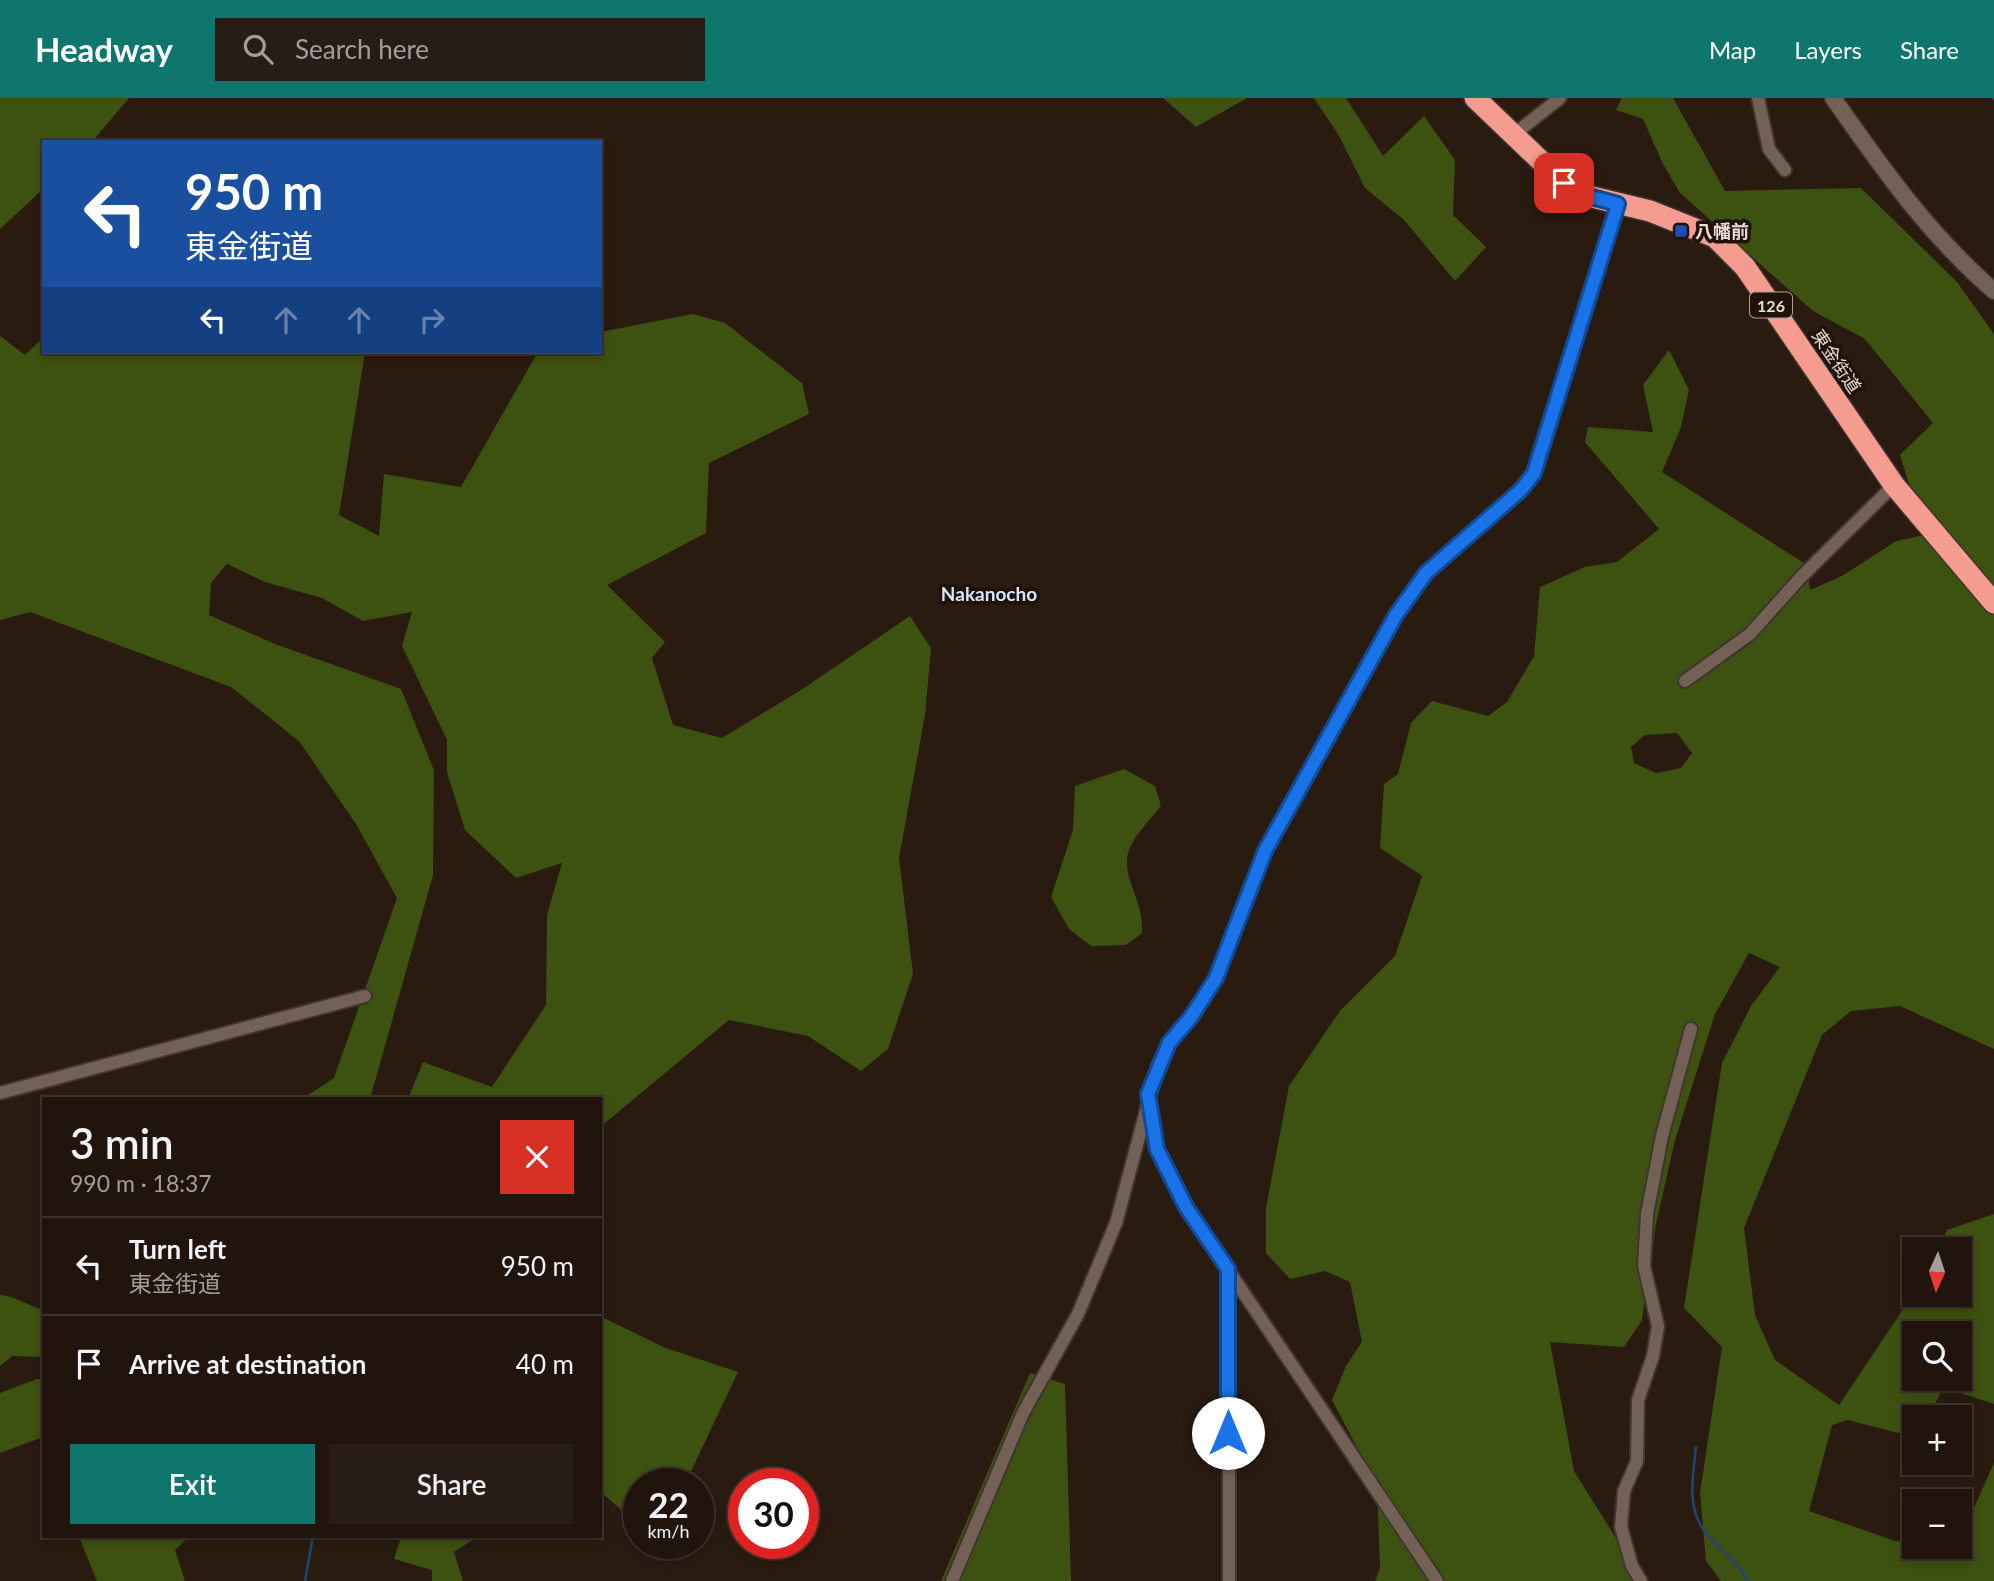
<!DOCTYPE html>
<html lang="en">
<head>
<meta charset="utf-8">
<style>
  :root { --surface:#20140d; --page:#281d16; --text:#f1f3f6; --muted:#a29e9d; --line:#3d332e; --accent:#0f766e }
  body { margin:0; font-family:Lato,"Noto Sans JP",sans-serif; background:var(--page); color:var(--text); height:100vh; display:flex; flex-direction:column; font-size:26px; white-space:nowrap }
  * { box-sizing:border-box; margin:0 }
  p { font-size:23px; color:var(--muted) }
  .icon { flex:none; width:38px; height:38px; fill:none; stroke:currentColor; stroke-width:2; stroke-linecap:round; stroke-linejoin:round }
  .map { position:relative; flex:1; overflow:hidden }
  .panel { position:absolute; left:42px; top:999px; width:560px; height:441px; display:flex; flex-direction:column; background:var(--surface); border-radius:0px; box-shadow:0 4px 10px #0003,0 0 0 2px var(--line) }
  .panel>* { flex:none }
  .banner { position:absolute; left:42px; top:42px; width:560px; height:214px; border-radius:0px; box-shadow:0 4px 10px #0003,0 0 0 2px var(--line); background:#1a4fa0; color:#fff; overflow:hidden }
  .needle { width:46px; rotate:183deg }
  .buttons { position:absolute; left:1902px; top:1139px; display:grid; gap:14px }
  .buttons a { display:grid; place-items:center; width:70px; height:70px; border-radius:0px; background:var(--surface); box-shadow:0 4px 10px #0003,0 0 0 2px var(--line); font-size:35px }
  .speed { position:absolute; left:623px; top:1370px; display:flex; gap:14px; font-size:35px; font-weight:700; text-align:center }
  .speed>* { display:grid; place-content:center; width:91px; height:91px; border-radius:50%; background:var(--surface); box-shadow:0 4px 10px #0003,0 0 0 2px var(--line); line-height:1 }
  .speed small { font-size:18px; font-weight:400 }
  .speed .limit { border:10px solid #d22; background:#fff; color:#111 }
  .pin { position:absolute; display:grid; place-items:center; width:60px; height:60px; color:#fff; margin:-30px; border-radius:14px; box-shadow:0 4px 10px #0006 }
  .me { position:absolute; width:77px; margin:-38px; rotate:0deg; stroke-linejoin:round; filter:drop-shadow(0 0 5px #0008) }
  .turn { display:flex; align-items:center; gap:24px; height:147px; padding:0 28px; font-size:32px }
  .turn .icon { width:91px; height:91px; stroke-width:2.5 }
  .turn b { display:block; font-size:49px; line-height:60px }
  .lanes { display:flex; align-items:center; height:66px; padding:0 28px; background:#0003; justify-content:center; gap:35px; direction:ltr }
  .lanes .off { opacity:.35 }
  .round { display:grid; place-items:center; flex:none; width:74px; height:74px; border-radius:0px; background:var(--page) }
  .head { display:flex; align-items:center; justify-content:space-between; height:119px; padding:0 28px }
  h1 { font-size:42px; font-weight:600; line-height:52px }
  .cta { display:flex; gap:14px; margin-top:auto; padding:14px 28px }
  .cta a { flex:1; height:80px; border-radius:0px; background:var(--accent); color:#fff; font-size:28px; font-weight:600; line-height:80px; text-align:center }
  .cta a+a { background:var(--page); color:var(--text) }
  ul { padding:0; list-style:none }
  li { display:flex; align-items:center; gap:21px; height:98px; padding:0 28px; border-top:2px solid var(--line) }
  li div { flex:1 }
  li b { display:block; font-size:26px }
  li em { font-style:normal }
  header { display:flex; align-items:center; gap:42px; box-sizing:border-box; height:98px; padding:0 35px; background:var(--accent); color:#fff }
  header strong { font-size:33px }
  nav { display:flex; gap:38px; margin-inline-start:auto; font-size:24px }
  .search { width:490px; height:63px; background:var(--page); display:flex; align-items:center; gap:18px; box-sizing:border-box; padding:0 24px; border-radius:0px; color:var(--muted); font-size:26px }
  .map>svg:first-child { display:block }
</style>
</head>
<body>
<header>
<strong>Headway</strong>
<div class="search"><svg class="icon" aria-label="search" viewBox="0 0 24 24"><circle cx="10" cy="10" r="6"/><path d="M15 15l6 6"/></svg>Search here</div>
<nav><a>Map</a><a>Layers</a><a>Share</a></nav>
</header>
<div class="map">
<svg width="1994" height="1483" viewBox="0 0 1994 1483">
  <rect width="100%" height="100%" fill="#2a1b11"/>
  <g fill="#3d5110" fill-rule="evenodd">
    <polygon points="0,0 129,0 92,44 44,44 44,90 0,131"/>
    <polygon points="1163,0 1247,0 1196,29"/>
    <polygon points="1314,0 1346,0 1383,58 1424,18 1455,62 1453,117 1486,149 1455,183 1404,122 1365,90 1338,36"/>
    <path d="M1622 0H1673L1725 93 1861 90 1957 184 1994 236V951L1900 908 1851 913 1822 937 1744 1130 1755 1217 1775 1262 1839 1307 1914 1195 1960 1197V1152L1937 1151 1947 1132 1994 1116V1306L1943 1289 1929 1319 1914 1320V1339L1848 1322 1832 1327 1809 1413 1895 1443 1914 1444V1449H1960V1441L1994 1365V1483H1721L1706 1463 1700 1395 1722 1249 1684 1210 1722 965 1751 908 1780 869 1749 855 1715 916 1675 1042 1656 1126 1642 1222 1624 1249 1550 1244 1574 1373 1629 1461 1650 1483H1375L1380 1470 1377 1387 1332 1302 1346 1268 1362 1244 1350 1184 1325 1173 1290 1181 1266 1155V1110L1289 988 1340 913 1395 858 1422 778 1380 750 1384 686 1398 676 1411 625 1432 603 1488 618 1507 604 1534 558 1540 489 1585 469 1617 464 1659 431 1585 344 1588 329 1653 334 1643 287 1669 252 1689 292 1681 329 1662 374 1807 467 1810 492 1842 478 1896 443 1925 437 1900 357 1933 325 1865 241 1813 213 1680 95 1663 66 1643 21 1616 12ZM1677 635 1692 655 1681 670 1656 675 1634 665 1631 649 1645 637ZM1914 1236H1960V1281H1914Z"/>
    <polygon points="693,216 725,225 802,285 809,316 709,365 706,435 607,487 665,544 652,560 673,627 722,640 801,592 910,518 931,550 925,617 899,760 913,876 888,951 861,973 808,938 729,922 600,1029 600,1001 408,1001 423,964 492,989 546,907 547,817 562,765 516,780 465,732 447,674 447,642 402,548 412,514 363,523 322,500 265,484 227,466 211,485 209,517 275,546 401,591 434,672 433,777 370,1001 302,1001 334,980 397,800 356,726 299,643 231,589 30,514 0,522 0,238 25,257 44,239 44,254 365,254 339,417 379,438 384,376 461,389 538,254 600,254 600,234"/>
    <path d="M1124 671 1155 688 1161 708C1150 722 1126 745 1127 764 1127 788 1144 806 1142 835L1126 847 1091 848 1069 831 1051 799 1073 732 1075 688Z"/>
    <path d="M0 1197C16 1198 28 1208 44 1212V1259L12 1258 0 1268Z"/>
    <polygon points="600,1218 663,1249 738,1274 685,1386 639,1386 639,1428 600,1393"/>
    <polygon points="1030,1275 1065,1286 1071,1483 941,1483"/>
    <polygon points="37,1281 44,1282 44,1349 40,1340 0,1355 0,1295"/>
    <polygon points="79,1439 189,1439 175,1452 185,1483 97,1483"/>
    <polygon points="401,1439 477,1439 454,1454 463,1483 432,1483 432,1472 394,1461"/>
  </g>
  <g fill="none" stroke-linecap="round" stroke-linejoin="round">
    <g stroke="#204575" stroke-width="2.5">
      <polyline points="1993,0 1994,1"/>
      <path d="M1696 1349C1693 1379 1686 1408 1705 1434 1719 1452 1737 1463 1749 1483"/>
      <polyline points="305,1483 313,1438"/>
    </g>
    <defs>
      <g id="street">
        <polyline points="1758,0 1769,51 1785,72"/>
        <polyline points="1512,38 1560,0"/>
        <polyline points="1685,583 1750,536 1801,479 1894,387"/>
        <polyline points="0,995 365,898"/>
        <polyline points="1149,1003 1157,1051 1186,1109 1437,1483"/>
        <polyline points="1229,1171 1229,1483"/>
        <polyline points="952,1483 1023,1315 1078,1216 1116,1125 1158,968 1169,945 1191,919 1216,880 1265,753 1396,517 1426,475 1522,391 1533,375 1618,106"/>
        <polyline points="1641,1483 1632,1468 1621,1429 1624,1393 1637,1363 1638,1302 1653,1258 1658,1228 1644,1168 1647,1116 1662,1038 1691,931"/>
      </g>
      <path id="secondary" d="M1833 0C1882 70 1929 137 1994 193"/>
      <polyline id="highway" points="1475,0 1564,85 1588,98 1650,113 1715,139 1745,169 1894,387 1994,505"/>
    </defs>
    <use href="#street" stroke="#413530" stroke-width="16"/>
    <use href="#secondary" stroke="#413530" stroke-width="19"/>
    <use href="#highway" stroke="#413530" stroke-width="24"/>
    <use href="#street" stroke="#746156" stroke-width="12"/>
    <use href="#secondary" stroke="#746156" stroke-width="16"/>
    <use href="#highway" stroke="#f39c8f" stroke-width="21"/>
  </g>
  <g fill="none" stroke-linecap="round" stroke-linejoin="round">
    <defs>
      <polyline id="route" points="1228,1335 1228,1171 1186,1109 1157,1051 1148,996 1169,945 1191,919 1216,880 1265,753 1396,517 1426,475 1522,391 1534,375 1618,106 1588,98 1564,85"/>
    </defs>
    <use href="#route" stroke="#114b97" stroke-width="18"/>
    <use href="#route" stroke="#1a73e8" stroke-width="12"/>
  </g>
  <rect fill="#1a4fb4" stroke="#201208" stroke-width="2.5" x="1674" y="126" width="14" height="14" rx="3.5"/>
  <g text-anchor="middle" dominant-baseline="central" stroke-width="7" stroke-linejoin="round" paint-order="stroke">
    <rect fill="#201208" stroke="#aca098" stroke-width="2" x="1750" y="194.5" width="42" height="25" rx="5"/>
    <g font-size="16" font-weight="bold" fill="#e8ddd6">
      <text x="1771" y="207">126</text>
    </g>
    <g font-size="18" font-weight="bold" fill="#e8ddd6" stroke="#201208" text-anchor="start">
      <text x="1695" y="133">八幡前</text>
    </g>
    <g font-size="18" fill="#e8ddd6" stroke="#201208">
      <text transform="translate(1837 263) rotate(56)">東金街道</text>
    </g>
    <g font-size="19" font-weight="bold" fill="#d0e7fe" stroke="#201208">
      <text x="989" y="495">Nakanocho</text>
    </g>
  </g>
</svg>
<div class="buttons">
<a><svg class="needle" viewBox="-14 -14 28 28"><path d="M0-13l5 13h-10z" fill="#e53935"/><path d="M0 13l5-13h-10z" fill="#a29e9d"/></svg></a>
<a><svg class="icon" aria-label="search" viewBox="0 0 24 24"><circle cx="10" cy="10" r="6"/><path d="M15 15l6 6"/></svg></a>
<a>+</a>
<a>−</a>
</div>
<div class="speed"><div>22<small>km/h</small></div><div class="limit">30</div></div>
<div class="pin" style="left:1564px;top:85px;background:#d93025"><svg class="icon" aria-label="arrive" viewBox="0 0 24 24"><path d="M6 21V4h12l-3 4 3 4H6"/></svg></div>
<svg class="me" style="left:1228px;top:1335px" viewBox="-20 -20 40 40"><circle r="19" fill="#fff"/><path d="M0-13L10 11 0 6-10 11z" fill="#1a73e8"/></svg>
<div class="banner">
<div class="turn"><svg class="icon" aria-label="left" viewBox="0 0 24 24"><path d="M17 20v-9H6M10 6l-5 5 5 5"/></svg><div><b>950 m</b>東金街道</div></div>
<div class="lanes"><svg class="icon" aria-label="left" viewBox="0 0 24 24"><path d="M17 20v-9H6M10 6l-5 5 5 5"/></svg><svg class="icon off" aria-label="ahead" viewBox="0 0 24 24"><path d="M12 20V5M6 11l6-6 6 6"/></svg><svg class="icon off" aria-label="ahead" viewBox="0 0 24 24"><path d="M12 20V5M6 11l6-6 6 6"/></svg><svg class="icon off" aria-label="right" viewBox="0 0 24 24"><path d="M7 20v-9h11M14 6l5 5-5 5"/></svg></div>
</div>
<section class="panel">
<div class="head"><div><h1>3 min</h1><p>990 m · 18:37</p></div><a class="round" style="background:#d93025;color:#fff"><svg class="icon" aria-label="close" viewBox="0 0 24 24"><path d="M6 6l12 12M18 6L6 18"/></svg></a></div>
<ul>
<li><svg class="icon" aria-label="left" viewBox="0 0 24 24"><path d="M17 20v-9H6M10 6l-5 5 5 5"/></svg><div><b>Turn left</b><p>東金街道</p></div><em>950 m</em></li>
<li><svg class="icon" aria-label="arrive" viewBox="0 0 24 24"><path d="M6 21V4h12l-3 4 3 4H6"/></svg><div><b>Arrive at destination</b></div><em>40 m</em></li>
</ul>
<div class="cta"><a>Exit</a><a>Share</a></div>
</section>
</div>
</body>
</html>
